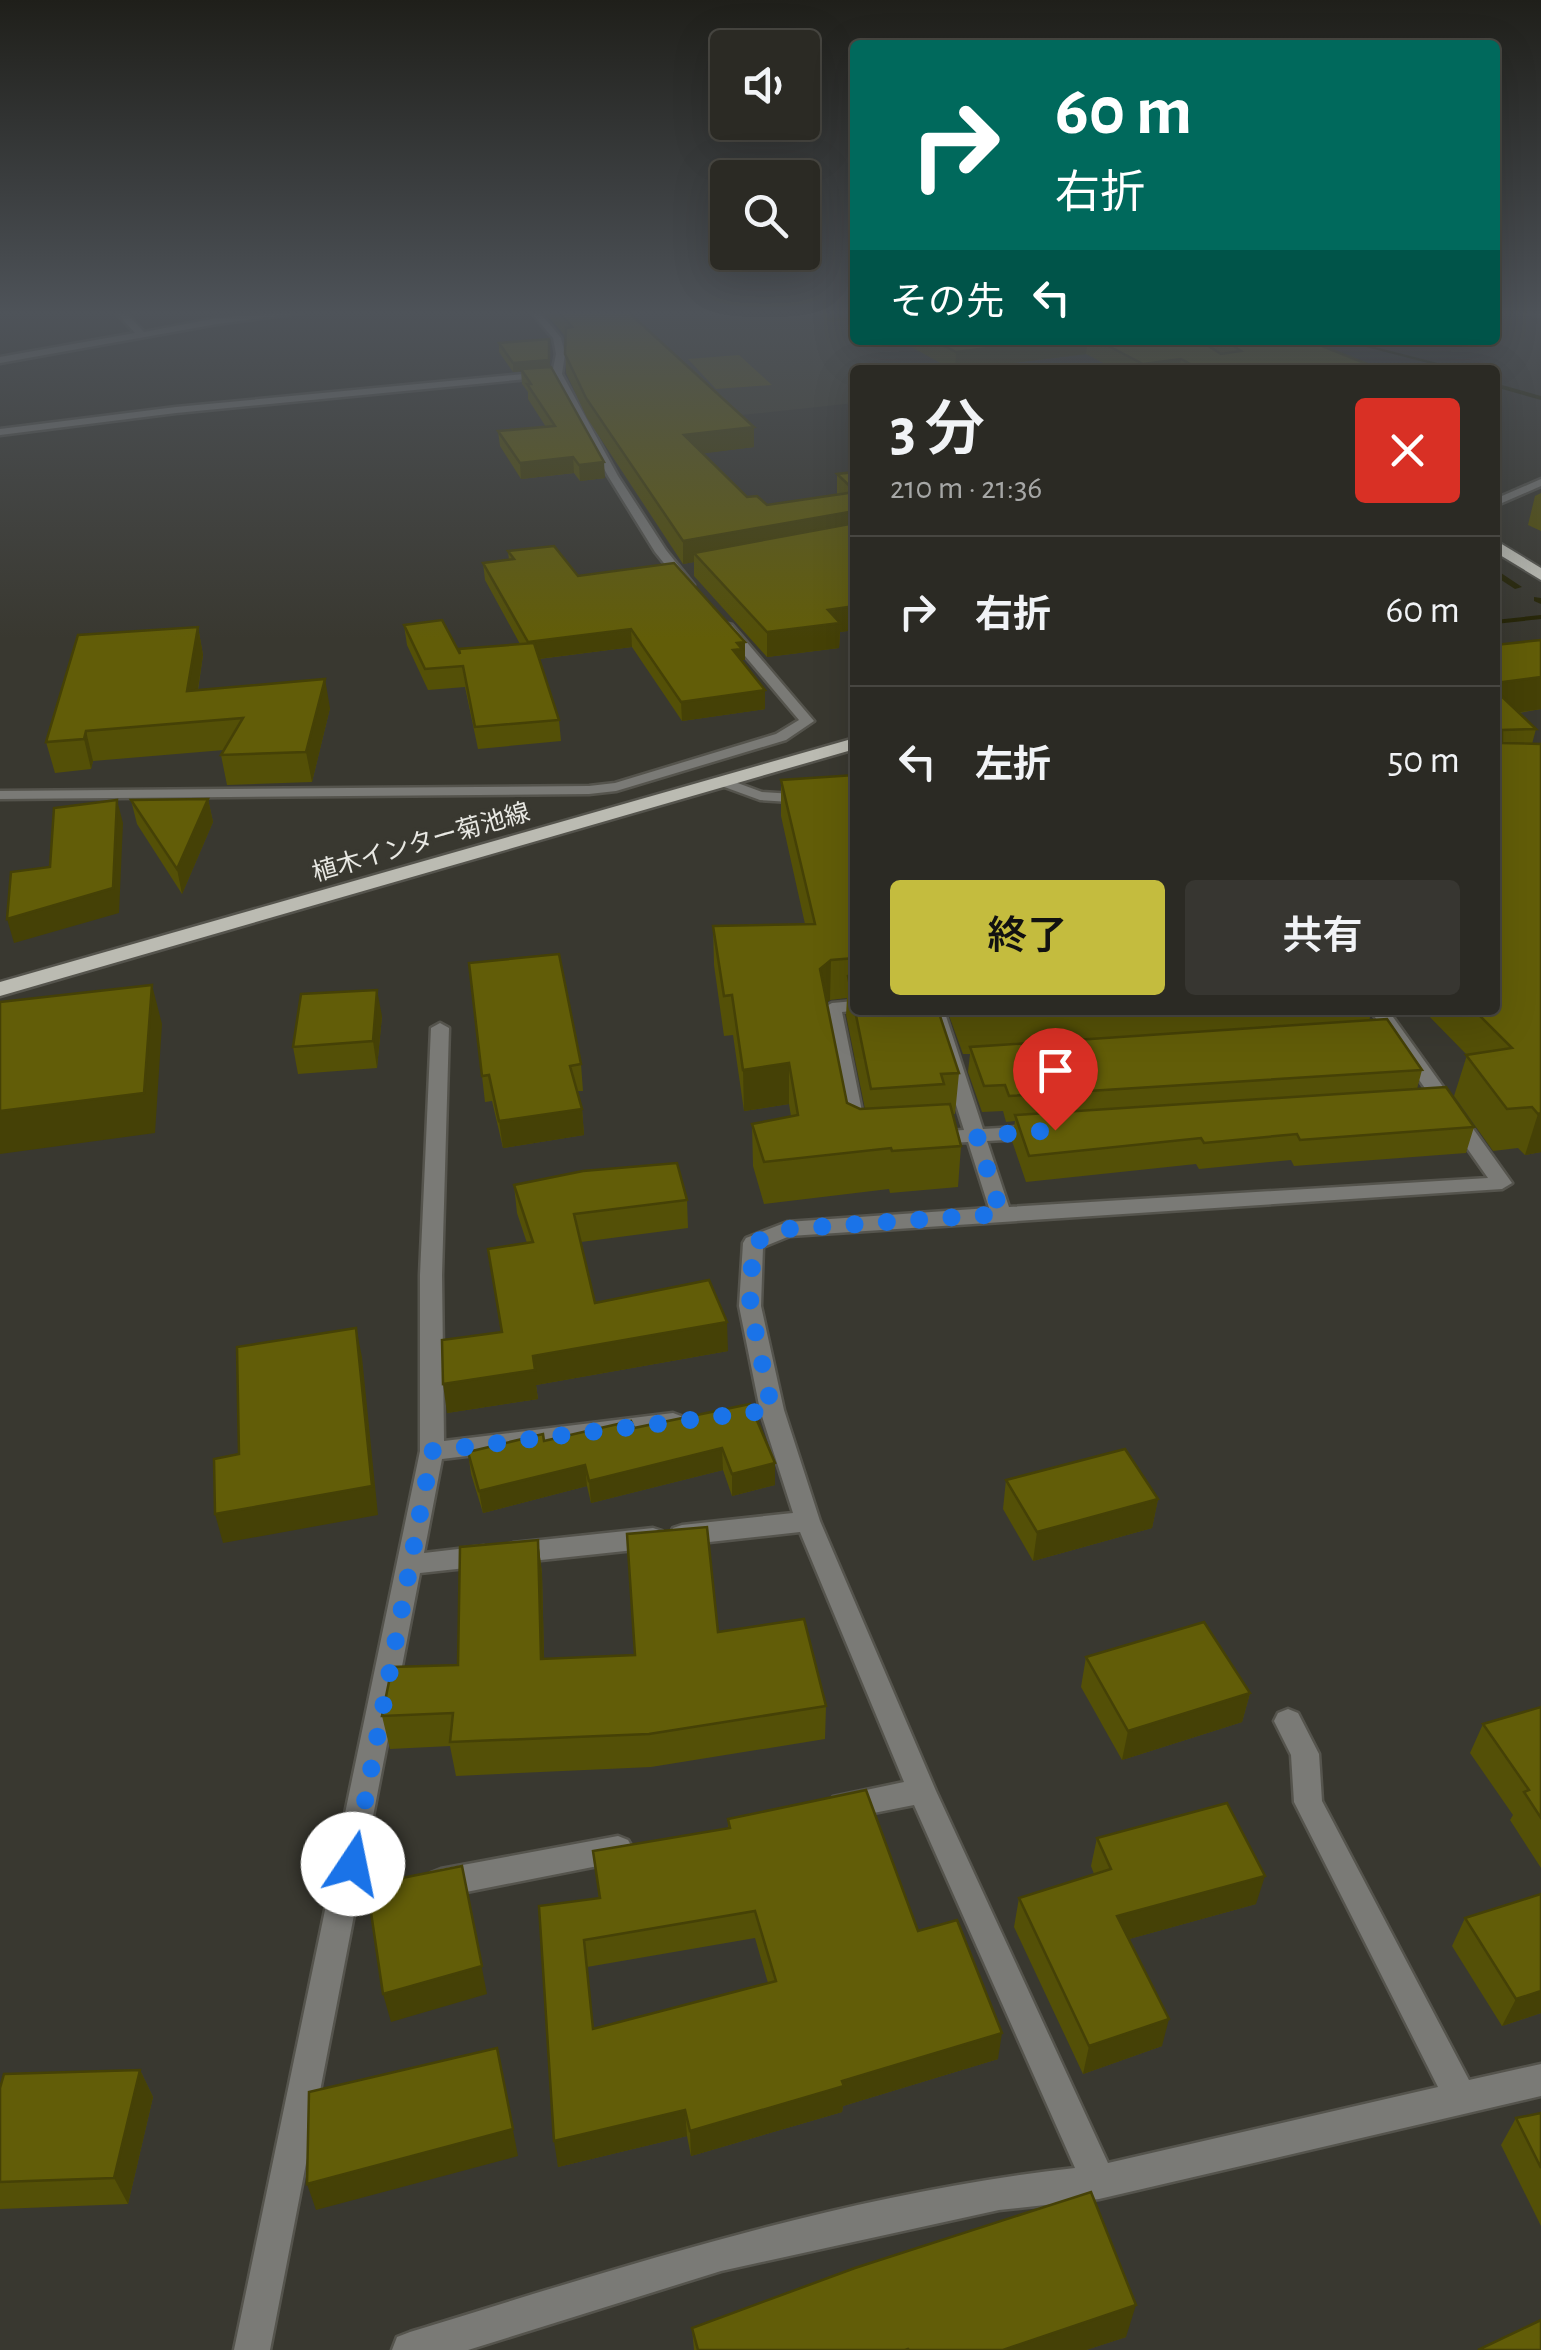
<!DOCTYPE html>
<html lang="ja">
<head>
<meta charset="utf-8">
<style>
  :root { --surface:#2b2a24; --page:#373631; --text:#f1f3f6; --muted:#a6a7a6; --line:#474641; --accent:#c4bc3e }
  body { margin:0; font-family:"Alegreya Sans","Noto Sans JP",sans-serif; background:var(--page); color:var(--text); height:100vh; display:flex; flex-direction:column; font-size:38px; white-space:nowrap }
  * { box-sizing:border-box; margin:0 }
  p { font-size:32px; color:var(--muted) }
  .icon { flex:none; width:55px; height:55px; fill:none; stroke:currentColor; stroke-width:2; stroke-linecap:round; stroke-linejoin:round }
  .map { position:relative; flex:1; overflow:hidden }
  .details { position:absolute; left:850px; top:365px; width:650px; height:650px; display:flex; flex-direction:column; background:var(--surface); border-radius:10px; box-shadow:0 10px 40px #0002,0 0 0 2px var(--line) }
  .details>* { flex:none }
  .top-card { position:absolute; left:850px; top:40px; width:650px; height:305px; border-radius:10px; box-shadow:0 10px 40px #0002,0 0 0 2px var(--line); background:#00695c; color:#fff; overflow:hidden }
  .fabs { position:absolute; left:710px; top:30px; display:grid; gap:20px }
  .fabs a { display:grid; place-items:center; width:110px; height:110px; border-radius:10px; background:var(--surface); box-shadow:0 10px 40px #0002,0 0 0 2px var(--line); font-size:50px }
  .pin { position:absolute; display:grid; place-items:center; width:85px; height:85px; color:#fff; margin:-102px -42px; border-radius:50% 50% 50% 0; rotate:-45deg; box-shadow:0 0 10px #0007 }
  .pin .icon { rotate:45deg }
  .me { position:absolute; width:110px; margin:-55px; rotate:11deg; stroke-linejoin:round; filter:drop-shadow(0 0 8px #0008) }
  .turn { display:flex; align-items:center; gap:35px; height:210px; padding:0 40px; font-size:45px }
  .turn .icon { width:130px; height:130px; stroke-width:2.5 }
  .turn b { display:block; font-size:70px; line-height:85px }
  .then { display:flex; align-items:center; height:95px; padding:0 40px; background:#0003; gap:20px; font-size:38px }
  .round { display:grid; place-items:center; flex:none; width:105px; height:105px; border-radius:10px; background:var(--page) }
  .summary { display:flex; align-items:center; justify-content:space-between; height:170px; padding:0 40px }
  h1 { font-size:60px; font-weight:600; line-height:75px }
  .button { display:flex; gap:20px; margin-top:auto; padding:20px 40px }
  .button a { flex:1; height:115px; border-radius:10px; background:var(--accent); color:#111; font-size:40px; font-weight:600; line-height:115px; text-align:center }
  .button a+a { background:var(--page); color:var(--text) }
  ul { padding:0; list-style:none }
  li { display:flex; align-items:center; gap:30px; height:150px; padding:0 40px; border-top:2px solid var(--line) }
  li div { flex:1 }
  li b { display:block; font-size:38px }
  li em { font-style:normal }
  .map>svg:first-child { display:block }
</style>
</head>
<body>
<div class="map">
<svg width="1541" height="2350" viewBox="0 0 1541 2350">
  <rect width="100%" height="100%" fill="#393830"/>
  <polygon fill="#424133" points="627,310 855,310 855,340 1159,340 1129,370 855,370 855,403 742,415 679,378 656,336"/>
  <polygon fill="#59551c" points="739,355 772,385 716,389 688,359"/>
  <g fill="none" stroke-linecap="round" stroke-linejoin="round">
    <g fill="#262505" fill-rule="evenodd">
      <polygon points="1339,340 1348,340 1465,370 1455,370"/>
      <polygon points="1495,383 1541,396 1541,400 1495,387"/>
      <polygon points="1495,571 1498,571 1522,587 1515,589 1495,576"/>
      <polygon points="1534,597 1541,598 1541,604 1534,601"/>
      <polygon points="1541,615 1541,619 1495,624 1495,620"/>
    </g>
    <defs>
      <g id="minor">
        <polygon points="114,310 123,310 144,332 217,318 321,310 217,324 0,363 0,357 135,333"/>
        <polygon points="529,310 538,310 561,338 565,354 562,374 618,476 666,550 694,585 692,588 684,588 655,552 608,476 552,374 556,354 553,338"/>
        <polygon points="1521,310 1541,312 1541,316 1522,312"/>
        <polygon points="545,372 548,377 176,413 0,435 0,429 176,407"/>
        <polygon points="728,624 732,625 814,721 786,740 616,791 589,794 0,799 0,791 589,786 615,783 776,734 799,720 724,631 724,625"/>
        <polygon points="724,778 762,792 855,798 855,806 760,800 719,785 717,782"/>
        <polygon points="855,1001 855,1010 860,1010 842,1012 866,1131 856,1137 846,1131 823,1008 832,1003"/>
        <path d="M926 1010H944L983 1129 1037 1126 1047 1132 1037 1138 987 1141 1009 1207 1488 1178 1370 1010H1388L1512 1183 1502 1189 790 1236 763 1247 761 1306 784 1410 820 1521 936 1791 1108 2163 1438 2087 1294 1802 1291 1755 1274 1721 1278 1713 1288 1709 1298 1713 1319 1754 1322 1801 1469 2080 1541 2064V2096L1099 2199 999 2210 721 2271 468 2350H392L397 2337 410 2332C628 2265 848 2193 1075 2168L914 1805 843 1819 833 1815 829 1806 833 1797 904 1782 800 1532 682 1545 673 1542 670 1535 673 1528 682 1525 793 1513 760 1410 739 1306 743 1243 746 1238 787 1222 989 1208 968 1142 931 1144 921 1138 931 1132 964 1130Z"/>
        <polygon points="440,1023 449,1028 442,1275 444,1441 673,1413 681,1416 685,1422 681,1428 673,1431 442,1459 424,1553 484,1546 493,1549 497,1556 493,1563 484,1566 420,1573 270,2350 234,2350 420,1451 420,1275 431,1028"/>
        <polygon points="653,1528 662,1531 665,1538 662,1545 653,1548 513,1563 504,1560 500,1553 504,1546 513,1543"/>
        <polygon points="618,1836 628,1840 633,1849 628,1858 618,1862 441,1897 431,1893 426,1883 431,1873 441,1869"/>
      </g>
      <polygon id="tertiary" points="1541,479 1541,486 1495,506 1495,499"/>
      <polygon id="primary" points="855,738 855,749 0,996 0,982"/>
      <polygon id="trunk" points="1495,540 1541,568 1541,580 1495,552"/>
    </defs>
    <use href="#minor" stroke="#55544d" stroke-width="5"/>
    <use href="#tertiary" stroke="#55544d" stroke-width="5"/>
    <use href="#primary" stroke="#55544d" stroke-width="5"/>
    <use href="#trunk" stroke="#55544d" stroke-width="4"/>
    <use href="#minor" fill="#7a7a76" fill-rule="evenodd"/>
    <use href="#tertiary" fill="#7a7a76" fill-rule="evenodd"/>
    <use href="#primary" fill="#bbbbb2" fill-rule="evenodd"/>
    <use href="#trunk" fill="#c8c8be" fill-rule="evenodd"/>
  </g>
  <g fill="#545007" fill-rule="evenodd">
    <polygon points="543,310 625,310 754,447 703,453 747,497 767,505 837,495 837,474 855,472 855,630 840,632 839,648 767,657 694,576 694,562 683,564 587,418 566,373 565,336"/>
    <polygon points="809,310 855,310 855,319 830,322"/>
    <polygon points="899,340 1327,340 1325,347 1382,370 1117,370 1086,354 953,370"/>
    <polygon points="499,343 550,367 605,478 580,481 574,473 521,479 500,446 498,431 546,427 528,399 528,392 522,384 521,371 513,372 499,352"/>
    <polygon points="1541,493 1541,531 1528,525 1535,496"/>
    <polygon points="508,551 578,576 745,660 742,660 765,690 765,709 682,721 632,647 539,659 559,720 561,741 478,749 465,687 428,690 407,645 404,625 460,653 520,644 485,580 483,563 509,560"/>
    <polygon points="198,627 203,655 198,690 330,708 312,782 227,785 221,755 224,750 93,761 91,769 55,773 46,742"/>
    <polygon points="1541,640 1541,709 1519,713 1536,729 1532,744 1541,1152 1525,1155 1518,1148 1493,1151 1454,1096 1467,1055 1423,1010 1495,1010 1495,645"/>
    <path d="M855 738V1010L959 1073 955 1114H953L961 1146 958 1187 890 1193 889 1189 764 1204 753 1166 752 1124 791 1116 789 1104 744 1111 733 1035 724 1036 714 965 713 926 805 924 781 816V780L851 775 852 739ZM847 998 846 1015 865 1109H860L847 1103 827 1002 830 1000Z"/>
    <polygon points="208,799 213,822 182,894 137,824 131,800"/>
    <polygon points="469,963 581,1064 583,1091 577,1091 582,1109 584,1135 503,1148 492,1101 485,1102"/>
    <polygon points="947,1010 1372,1010 1369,1021 1422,1070 1417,1089 1474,1127 1466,1153 1294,1166 1291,1160 1199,1169 1196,1164 1026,1182 1012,1141 1015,1121 1006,1122 1003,1111 982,1112 968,1072 970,1054 963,1054"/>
    <polygon points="382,1016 377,1068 298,1074 293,1047"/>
    <polygon points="514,1185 687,1200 688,1228 581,1242 595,1303 728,1351 536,1385 538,1399 447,1413 501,1332 488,1249 527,1243 517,1213"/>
    <polygon points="750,1404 775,1485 732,1496 723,1470 591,1503 587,1486 483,1513 471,1474 468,1452 634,1428"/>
    <polygon points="1006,1480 1158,1499 1152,1528 1033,1561 1003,1509"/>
    <polygon points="538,1540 542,1574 544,1659 635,1655 718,1632 826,1706 825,1739 651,1767 456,1776 450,1746 390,1749 382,1716 458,1665"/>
    <polygon points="1086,1657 1250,1693 1242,1722 1122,1760 1081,1687"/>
    <polygon points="1541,1707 1541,1868 1510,1820 1513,1815 1470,1753 1483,1724"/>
    <path d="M728 1819 918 1931 998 2059 843 2106 842 2112 691 2156 687 2136 558 2167 539 1906 599 1898 593 1851 728 1828ZM755 1938 768 1983 593 2028 587 1967Z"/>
    <polygon points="1097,1838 1256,1904 1129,1939 1162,2046 1083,2074 1014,1927 1019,1898 1094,1874 1091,1866"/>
    <polygon points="1541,1894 1541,2013 1502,2026 1452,1946 1465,1918"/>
    <polygon points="140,2070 153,2097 128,2204 0,2209 0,2088"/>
    <polygon points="1541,2113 1541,2226 1501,2145 1516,2118"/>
    <polygon points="692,2328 1126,2337 1086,2350 694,2350"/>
  </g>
  <g fill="#454106">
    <polygon points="830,310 855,310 855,319 830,322"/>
    <polygon points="549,339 550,369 513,372 513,363"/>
    <polygon points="1053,340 1088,340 1086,354 955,370 956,352"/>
    <polygon points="1181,359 1179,370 1142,370 1143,364"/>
    <polygon points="754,427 754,447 684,456 684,435"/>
    <polygon points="573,457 574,473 521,479 520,463"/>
    <polygon points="604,462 605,478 580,481 579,465"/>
    <polygon points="855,511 855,534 694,553 694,562 683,564 683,541"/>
    <polygon points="855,606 855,630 840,632 839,648 767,657 767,632 828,610"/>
    <polygon points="198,627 203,655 193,721 187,691"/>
    <polygon points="631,629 632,647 530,660 528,642"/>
    <polygon points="745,642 745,660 742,660 733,650 737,643"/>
    <polygon points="1541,677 1541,709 1495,716 1495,683"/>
    <polygon points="325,679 330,708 312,782 306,752"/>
    <polygon points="765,690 765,709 682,721 681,702"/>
    <polygon points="86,731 93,761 91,769 84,739"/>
    <polygon points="208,799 213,822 182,894 177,869"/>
    <polygon points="117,800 123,823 119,913 14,943 7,919"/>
    <polygon points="831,960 830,1000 819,1009 820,969"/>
    <polygon points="152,985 162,1024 155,1133 0,1154 0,1111"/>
    <polygon points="377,990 382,1016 377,1068 373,1041"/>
    <polygon points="789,1063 789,1104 744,1111 743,1070"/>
    <polygon points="582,1109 584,1135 503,1148 499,1121"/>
    <polygon points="1541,1113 1541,1152 1525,1155 1538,1114"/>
    <polygon points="727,1322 728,1351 536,1385 538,1399 447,1413 443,1384 533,1356"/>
    <polygon points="356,1328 362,1357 378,1515 223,1543 215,1514"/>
    <polygon points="722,1448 723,1470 591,1503 589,1481"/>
    <polygon points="775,1463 775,1485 732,1496 732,1474"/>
    <polygon points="585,1465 587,1486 483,1513 479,1491"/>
    <polygon points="1158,1499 1152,1528 1033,1561 1037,1532"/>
    <polygon points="538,1540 542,1574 545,1693 541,1659"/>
    <polygon points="1250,1693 1242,1722 1122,1760 1128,1731"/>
    <polygon points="462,1866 487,1994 391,2022 383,1994"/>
    <polygon points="1265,1876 1256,1904 1111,1944 1117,1916"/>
    <polygon points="1541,1991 1541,2013 1502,2026 1516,1999"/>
    <polygon points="1169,2019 1162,2046 1083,2074 1089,2046"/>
    <polygon points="1002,2033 998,2059 843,2106 842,2112 691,2156 690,2131 842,2081"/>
    <polygon points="497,2048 518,2156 316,2210 307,2184"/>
    <polygon points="140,2070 153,2097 128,2204 114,2178"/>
    <polygon points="685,2110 687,2136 558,2167 554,2141"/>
    <polygon points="1136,2305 1126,2337 1086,2350 1003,2350"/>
  </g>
  <g fill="#625d08" stroke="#454106" stroke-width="2.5" fill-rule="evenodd">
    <polygon points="557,310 626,310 754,427 684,435 747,497 757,496 767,505 855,492 855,511 683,541 586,398 565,354 566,328 572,327"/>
    <polygon points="549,339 549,360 513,363 499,343"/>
    <polygon points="933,340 1053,340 956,352"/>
    <polygon points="1097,340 1199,340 1221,354 1241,351 1225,340 1324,340 1322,346 1382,370 1201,370 1181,359 1143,364"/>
    <polygon points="551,367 604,462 579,465 573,457 520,463 498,431 555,426 527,384 531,384 521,369"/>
    <polygon points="855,472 855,491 837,474"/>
    <polygon points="855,523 855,606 828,610 840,623 767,632 694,553"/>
    <polygon points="554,546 578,576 674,563 745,642 737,643 742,649 733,650 765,690 681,702 631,629 528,642 483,563 514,559 508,551"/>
    <polygon points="442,620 460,654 459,649 534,643 559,720 475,727 463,666 425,669 404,625"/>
    <polygon points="198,627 187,691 325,679 306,752 221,755 243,718 86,731 84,739 46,742 78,635"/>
    <polygon points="1541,640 1541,677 1495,683 1495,645"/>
    <polygon points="1495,690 1536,729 1502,730 1502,743 1541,744 1541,1113 1538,1114 1532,1107 1507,1109 1466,1055 1512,1048 1474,1010 1495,1010"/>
    <polygon points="855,775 855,958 831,960 820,969 847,1103 860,1109 950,1104 961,1146 892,1151 891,1148 764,1162 752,1124 798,1115 789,1063 743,1070 732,995 724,996 713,926 815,924 781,780"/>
    <polygon points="208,799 177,869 131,800"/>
    <polygon points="117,800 113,888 7,919 11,872 50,867 54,808"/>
    <polygon points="559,954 581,1064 570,1066 582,1109 499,1121 489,1075 482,1076 469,963"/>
    <polygon points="855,973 855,1010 938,1010 959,1073 941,1074 944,1084 871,1089 848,976"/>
    <polygon points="152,985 144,1093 0,1111 0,1002"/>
    <polygon points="377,990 373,1041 293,1047 301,994"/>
    <polygon points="965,1010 1023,1010 966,1014"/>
    <polygon points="1387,1019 1422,1070 1009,1096 1005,1085 984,1086 970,1047"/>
    <polygon points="1446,1087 1474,1127 1300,1140 1297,1134 1204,1143 1201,1138 1029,1156 1015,1115"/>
    <polygon points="677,1163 687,1200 574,1214 595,1303 709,1280 727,1322 533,1356 535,1370 443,1384 442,1340 502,1332 488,1249 533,1242 514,1185 583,1171"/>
    <polygon points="356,1328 372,1486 215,1514 214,1459 239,1454 237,1347"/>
    <polygon points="750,1404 775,1463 732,1474 722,1448 589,1481 585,1465 479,1491 468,1452 543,1434 544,1441 631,1421 634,1428"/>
    <polygon points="1125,1449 1158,1499 1037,1532 1006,1480"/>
    <polygon points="707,1527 718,1632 804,1619 826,1706 649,1734 450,1742 453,1713 382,1716 392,1667 458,1665 460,1547 538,1540 541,1659 635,1655 627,1534"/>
    <polygon points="1204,1622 1250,1693 1128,1731 1086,1657"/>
    <polygon points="1541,1707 1541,1818 1524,1792 1529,1790 1483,1724"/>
    <path d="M866 1790 918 1931 957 1920 1002 2033 842 2081 844 2086 690 2131 685 2110 554 2141 539 1906 600 1898 593 1851 730 1828 728 1819ZM755 1911 776 1981 593 2029 584 1940Z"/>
    <polygon points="1227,1803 1265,1876 1117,1916 1169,2019 1089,2046 1019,1898 1111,1869 1097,1838"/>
    <polygon points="462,1866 482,1966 383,1994 367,1885"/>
    <polygon points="1541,1894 1541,1991 1516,1999 1465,1918"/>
    <polygon points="497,2048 513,2129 307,2184 309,2092"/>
    <polygon points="140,2070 114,2178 0,2182 0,2088 4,2074"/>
    <polygon points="1541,2113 1541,2168 1516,2118"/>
    <polygon points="1091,2192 1136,2305 1003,2350 909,2350 908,2349 905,2350 698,2350 692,2328 855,2268"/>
    <polygon points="1541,2320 1541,2350 1478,2350"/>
  </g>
  <linearGradient id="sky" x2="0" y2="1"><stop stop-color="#1f1f1a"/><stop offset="0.49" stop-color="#4e5359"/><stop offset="1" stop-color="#4e5359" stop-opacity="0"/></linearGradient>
  <rect width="1541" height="639" fill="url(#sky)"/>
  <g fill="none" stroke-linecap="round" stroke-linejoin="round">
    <polyline stroke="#1a73e8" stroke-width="18" stroke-dasharray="0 32.4" points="353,1864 432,1451 772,1410 750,1306 753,1243 787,1229 1001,1214 977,1136 1055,1130"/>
  </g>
  <g text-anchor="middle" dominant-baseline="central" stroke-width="8" stroke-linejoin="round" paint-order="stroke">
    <g font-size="25" fill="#e8e8e3" stroke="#393830">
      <text transform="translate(421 843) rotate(-16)">植木インター菊池線</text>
    </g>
  </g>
</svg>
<div class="fabs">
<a><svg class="icon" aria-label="sound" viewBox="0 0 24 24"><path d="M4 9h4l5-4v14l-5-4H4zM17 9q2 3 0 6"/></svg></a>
<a><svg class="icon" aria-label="search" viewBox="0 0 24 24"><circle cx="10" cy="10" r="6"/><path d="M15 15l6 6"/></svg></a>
</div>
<div class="pin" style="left:1055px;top:1130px;background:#d93025"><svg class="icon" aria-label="arrive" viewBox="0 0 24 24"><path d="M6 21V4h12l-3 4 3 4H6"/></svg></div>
<svg class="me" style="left:353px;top:1864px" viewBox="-20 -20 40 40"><circle r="19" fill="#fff"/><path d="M0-13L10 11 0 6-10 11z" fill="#1a73e8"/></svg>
<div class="top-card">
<div class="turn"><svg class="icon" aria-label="right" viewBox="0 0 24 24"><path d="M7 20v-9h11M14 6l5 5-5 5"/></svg><div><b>60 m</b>右折</div></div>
<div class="then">その先<svg class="icon" aria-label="left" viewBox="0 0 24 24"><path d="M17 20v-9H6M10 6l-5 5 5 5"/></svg></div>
</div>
<section class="details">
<div class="summary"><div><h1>3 分</h1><p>210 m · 21:36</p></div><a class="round" style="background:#d93025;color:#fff"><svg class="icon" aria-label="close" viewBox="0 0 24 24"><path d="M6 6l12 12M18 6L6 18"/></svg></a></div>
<ul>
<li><svg class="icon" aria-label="right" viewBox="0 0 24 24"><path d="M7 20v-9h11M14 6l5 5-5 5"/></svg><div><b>右折</b></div><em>60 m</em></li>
<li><svg class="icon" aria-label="left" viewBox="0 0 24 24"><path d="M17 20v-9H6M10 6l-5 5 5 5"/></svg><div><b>左折</b></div><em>50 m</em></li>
</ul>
<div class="button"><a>終了</a><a>共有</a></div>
</section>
</div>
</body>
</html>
